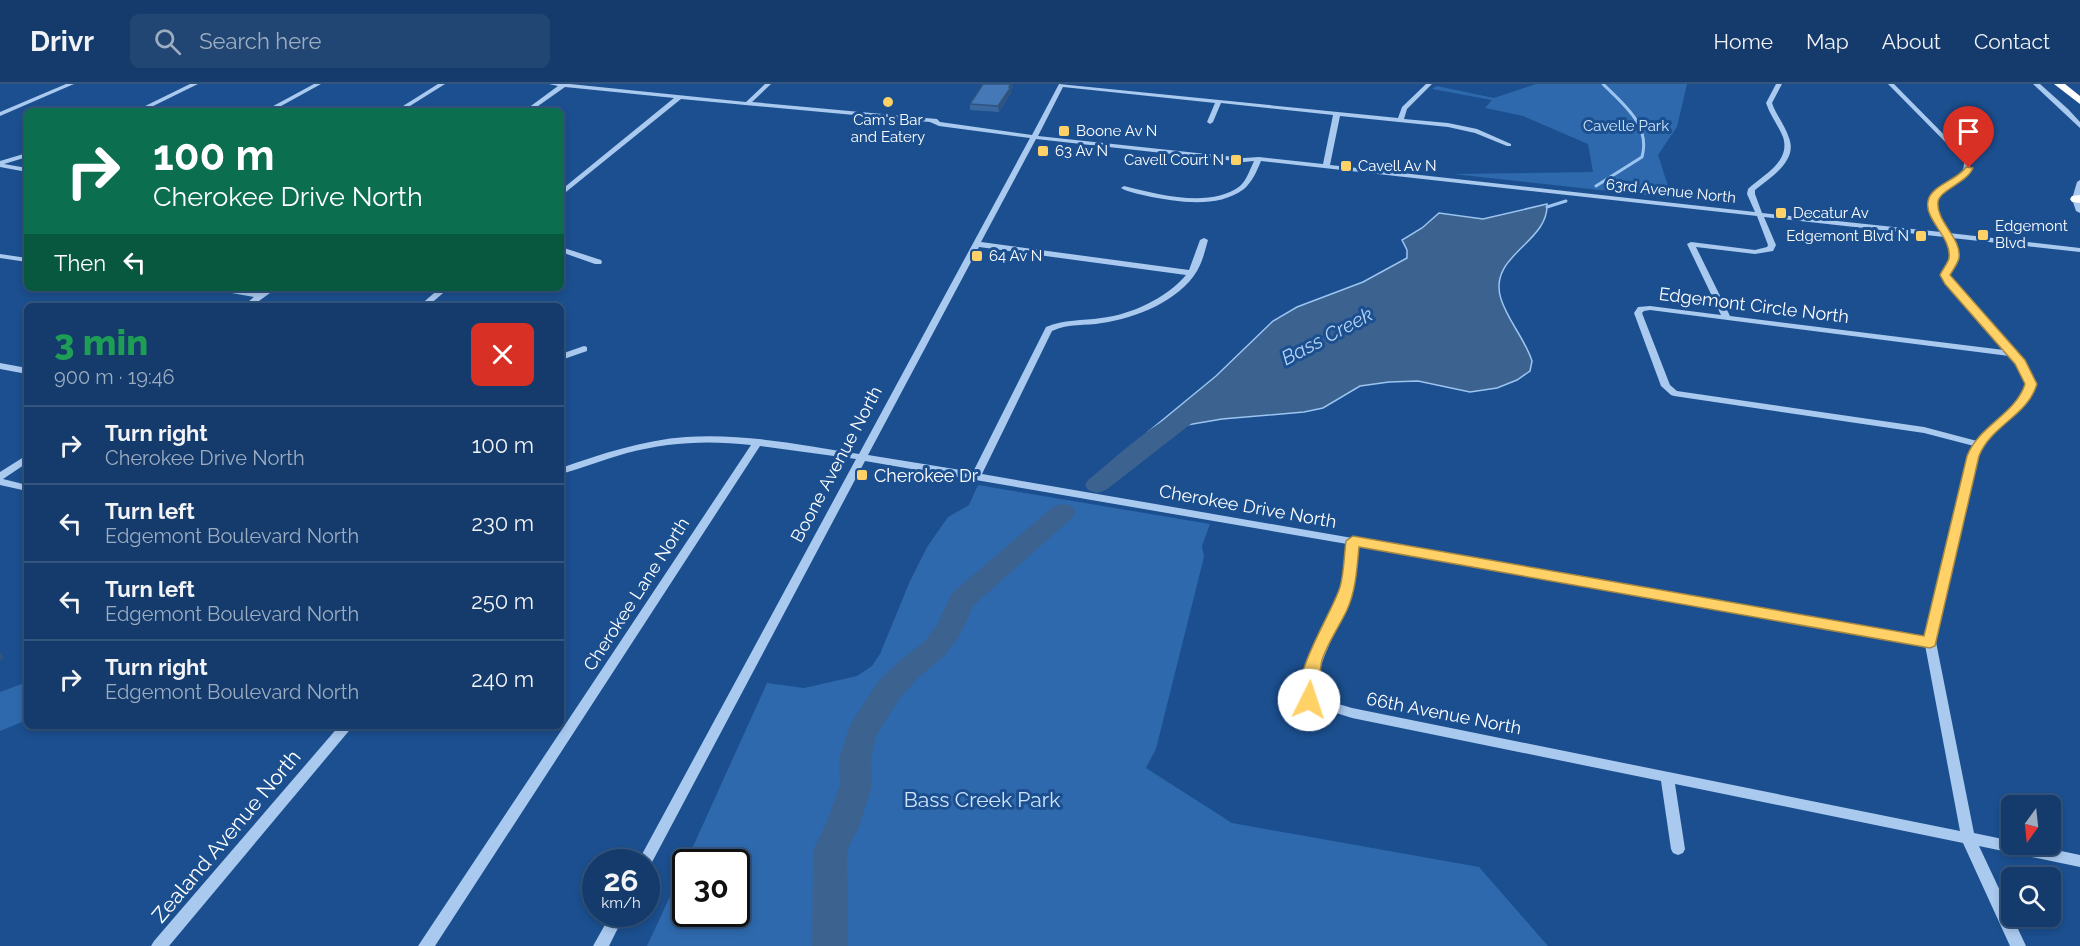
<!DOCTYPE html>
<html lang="en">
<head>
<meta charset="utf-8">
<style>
  :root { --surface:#143b6b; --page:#214673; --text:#f1f3f6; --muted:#9dadc1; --line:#33557e }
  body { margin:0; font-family:Raleway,sans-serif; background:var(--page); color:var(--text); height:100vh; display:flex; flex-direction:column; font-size:22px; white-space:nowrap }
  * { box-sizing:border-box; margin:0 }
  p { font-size:20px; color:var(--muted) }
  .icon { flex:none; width:33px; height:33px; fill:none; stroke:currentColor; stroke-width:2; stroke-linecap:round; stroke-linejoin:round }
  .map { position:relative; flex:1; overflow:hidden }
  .drawer { position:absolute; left:24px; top:219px; width:540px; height:426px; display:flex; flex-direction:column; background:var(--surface); border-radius:9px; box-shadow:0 3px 9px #0003,0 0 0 2px var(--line) }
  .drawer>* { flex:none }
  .hud { position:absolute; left:24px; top:24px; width:540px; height:183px; border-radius:9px; box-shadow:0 3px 9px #0003,0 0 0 2px var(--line); background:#0b6e4f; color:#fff; overflow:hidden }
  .needle { width:39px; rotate:195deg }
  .tools { position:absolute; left:2001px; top:711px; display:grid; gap:12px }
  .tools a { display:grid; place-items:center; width:60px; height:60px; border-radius:9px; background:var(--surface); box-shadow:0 3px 9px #0003,0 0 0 2px var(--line); font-size:30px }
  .speed { position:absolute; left:582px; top:765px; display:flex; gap:12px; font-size:30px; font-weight:700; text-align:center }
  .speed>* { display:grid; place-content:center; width:78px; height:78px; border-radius:50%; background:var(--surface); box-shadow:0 3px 9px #0003,0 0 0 2px var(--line); line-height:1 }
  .speed small { font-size:15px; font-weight:400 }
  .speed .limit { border:3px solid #111; border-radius:9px; background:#fff; color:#111 }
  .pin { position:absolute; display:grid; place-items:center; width:51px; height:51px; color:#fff; margin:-62px -26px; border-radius:50% 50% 50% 0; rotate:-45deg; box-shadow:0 0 6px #0007 }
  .pin .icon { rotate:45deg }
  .me { position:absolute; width:66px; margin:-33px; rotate:4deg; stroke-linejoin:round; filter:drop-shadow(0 0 4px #0008) }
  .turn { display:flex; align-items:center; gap:21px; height:126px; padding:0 30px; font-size:27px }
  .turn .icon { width:78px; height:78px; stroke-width:2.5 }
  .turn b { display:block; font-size:42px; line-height:51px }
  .then { display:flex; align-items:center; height:57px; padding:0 30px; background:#0003; gap:12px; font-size:22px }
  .round { display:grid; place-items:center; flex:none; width:63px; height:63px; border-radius:9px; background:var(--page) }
  .overview { display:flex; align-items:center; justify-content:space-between; height:102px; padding:0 30px }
  h1 { font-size:36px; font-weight:800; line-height:45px; color:#1e9e55 }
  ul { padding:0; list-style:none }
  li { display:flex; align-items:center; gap:18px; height:78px; padding:0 30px; border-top:2px solid var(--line) }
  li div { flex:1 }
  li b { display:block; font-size:22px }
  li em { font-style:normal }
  header { display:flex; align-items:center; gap:36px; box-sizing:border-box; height:84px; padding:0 30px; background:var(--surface); border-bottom:2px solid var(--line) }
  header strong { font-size:28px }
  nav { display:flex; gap:33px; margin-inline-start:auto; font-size:21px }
  .search { width:420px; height:54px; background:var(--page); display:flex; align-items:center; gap:15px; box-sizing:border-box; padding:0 21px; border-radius:9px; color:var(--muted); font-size:22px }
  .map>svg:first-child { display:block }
</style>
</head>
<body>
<header>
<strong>Drivr</strong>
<div class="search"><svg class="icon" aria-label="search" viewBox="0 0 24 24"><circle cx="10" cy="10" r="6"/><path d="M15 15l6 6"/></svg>Search here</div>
<nav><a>Home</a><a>Map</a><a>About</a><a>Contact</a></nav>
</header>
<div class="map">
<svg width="2080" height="862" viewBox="0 0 2080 862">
  <rect width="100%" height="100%" fill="#1b4f8f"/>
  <g fill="#2e69ad">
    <polygon points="1536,0 1687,0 1677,43 1658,71 1672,114 1453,90 1593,88 1588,60 1523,32 1485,24 1492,16 1432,5 1437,2 1494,14"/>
    <polygon points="978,401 1210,440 1202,462 1204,473 1156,665 1146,684 1232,739 1479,783 1548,862 647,862 685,780 686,830 736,830 736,778 686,778 767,599 804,604 857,592 872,582 880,570 910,497 927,463 948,433 969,421"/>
    <polygon points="27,598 27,636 0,647 0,608"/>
  </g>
  <path fill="#3c6290" stroke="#9cc4f0" stroke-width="1.5" d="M1547 120C1549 159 1487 171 1501 215 1508 237 1525 255 1532 277L1530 287 1517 296 1497 304 1470 308 1418 297 1389 298 1360 302 1323 324 1304 328 1222 335 1181 342 1161 350 1148 348 1216 292 1273 237 1297 223 1363 198 1407 174V166L1402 156 1422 144 1439 129 1483 135Z"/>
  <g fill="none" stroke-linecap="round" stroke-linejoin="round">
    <g stroke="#9cc4f0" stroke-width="3">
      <path d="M1596 102 1642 73C1651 41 1623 20 1603 0"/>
      <polyline points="1547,123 1566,117"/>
    </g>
    <g fill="#3c6290" fill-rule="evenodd">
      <path d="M1190 325 1198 327 1201 332 1106 406 1097 409 1088 406 1085 401 1088 396C1116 374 1156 334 1190 325Z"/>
      <polygon points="1063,420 1072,422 1076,428 1072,434 974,521 959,553 944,572 919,593 899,615 876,652 871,675 872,701 859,743 847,766 848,862 812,862 813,766 826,740 840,701 839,675 850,641 877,599 899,577 924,558 937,541 952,509 1054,422"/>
    </g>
    <g fill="#a9c9ee" fill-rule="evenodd">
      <polygon points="66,0 74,0 0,32 0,28"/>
      <polygon points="190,0 198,0 143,27 135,27"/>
      <polygon points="314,0 321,0 272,27 264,27"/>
      <polygon points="438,0 445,0 402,27 395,27"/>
      <path d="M549 0H570L746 18 765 0H771L752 18 937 35 940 38 1032 51 1059 0 1398 34 1402 23 1426 0H1432L1407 25 1404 35 1448 39 1477 45 1511 60V62H1507L1475 49 1448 43 1340 32 1330 81 1755 128 1747 110 1748 105C1763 91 1791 78 1783 53 1778 41 1770 31 1766 19L1776 0H1782L1772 19C1776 31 1785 41 1789 54 1798 77 1771 93 1755 106V110L1762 129 1941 148C1906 90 1966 112 1964 77L1888 0H1894L1970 77C1973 103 1944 98 1937 119L1939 132 1949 149 2080 164V168L1952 154C1960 169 1956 177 1949 191L2023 277 2036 300C2023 330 1993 344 1978 372L1936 558 1974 749 2012 757V760H2029L2080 771V783L1979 762 2026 862H2010L1963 759 1675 700 1685 765 1683 769 1678 771 1673 769 1671 765 1661 697 1352 634 1305 619 1303 616 1304 601 1309 578 1334 525 1340 508 1347 460 865 377 650 782 646 784V778H638L640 774 856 375 760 362 435 862H418L751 361C709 356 668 358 627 369 605 375 583 384 561 390V384C601 370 643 356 686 353 743 349 802 361 859 370L1030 54 939 42 930 38 681 15 561 112V106L674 14 565 3 531 27H524L558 2ZM1063 3 1215 19 1207 38 1210 40 1213 38 1221 19 1333 31 1323 80 1259 73 1244 74 1038 52ZM1036 55 1244 78 1254 77C1250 85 1247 96 1240 102 1210 125 1157 110 1124 102L1121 104C1128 108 1139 110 1147 112 1178 118 1217 125 1244 105 1252 98 1257 87 1261 77L1757 132 1768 161 1767 163 1755 166 1691 158 1687 160 1721 231 1650 222 1638 223 1634 229 1661 302 1671 311 1674 312 1924 349 1974 362 1968 372 1925 553 982 390 1052 247C1069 239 1085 242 1102 239 1136 234 1179 217 1197 187 1203 177 1205 166 1208 156L1204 154 1200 156 1189 186 981 158ZM1764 133 1944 153C1953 171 1949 175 1941 191L1946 200 2004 266 1730 232 1696 163 1755 170 1773 167 1776 161ZM979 163 1186 191C1167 214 1130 231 1101 234 1082 237 1064 235 1046 243L973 388 868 371ZM1650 226 2009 272 2016 280 2026 300 2016 318 1977 357 1924 343 1677 307 1670 301 1642 229 1644 227ZM1358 462 1925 561 1960 747 1352 624 1315 613C1318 577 1332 558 1345 526 1354 506 1356 484 1358 462Z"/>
      <polygon points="2033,0 2040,0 2068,25 2080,38 2080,44"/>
      <polygon points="27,69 27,73 4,80 27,84 27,88 0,83 0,77"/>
      <polygon points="2080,96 2080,129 2076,127 2072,115 2077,98"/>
      <polygon points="561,163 601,176 602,178 601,180 595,180 561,168"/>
      <polygon points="0,170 27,174 27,178 0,174"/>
      <polygon points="211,204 229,204 260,209 268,204 277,204 252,222 243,222 254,213 215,206"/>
      <polygon points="440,204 449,204 428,222 419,222"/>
      <polygon points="584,262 587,263 587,267 561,276 561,270"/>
      <polygon points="0,279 27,284 27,290 0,285"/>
      <polygon points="27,371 27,379 3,395 27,401 27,407 0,401 0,388"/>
      <polygon points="339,642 353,642 169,862 151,862 154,857"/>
      <polygon points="611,830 625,830 609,862 593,862"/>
    </g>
    <g fill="#fff" fill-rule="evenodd">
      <polygon points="2054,0 2065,0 2080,12 2080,20"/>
      <polygon points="2080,111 2080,119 2072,118 2070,115 2072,112"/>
    </g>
  </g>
  <polygon fill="#3a679d" points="1013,2 1011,6 1011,9 999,28 970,26 970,20"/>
  <g fill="#305480">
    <polygon points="1011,0 1013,0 1011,6 1011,9 999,28 998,22"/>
    <polygon points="0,568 4,574 0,577"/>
  </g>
  <polygon fill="#4478b7" stroke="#305480" stroke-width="1.5" points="983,0 1011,0 1009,3 1011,3 998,22 970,20"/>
  <path fill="#ffd166" stroke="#a68842" stroke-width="1.5" d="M1966 83 1973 84C1967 99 1939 106 1938 118 1936 138 1962 154 1959 174 1958 179 1953 186 1950 191L2025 276 2037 300C2027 333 1992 340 1979 372L1935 562 1930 564 1359 463C1357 484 1356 506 1347 526 1339 543 1328 558 1322 576 1319 589 1319 613 1315 621L1309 623 1303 621C1288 593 1331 532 1340 503 1344 489 1344 472 1346 457L1353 452 1924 552 1967 372C1979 341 2015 331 2025 300L2015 280 1945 200 1940 191C1942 186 1948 179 1949 174 1952 153 1924 136 1928 117 1931 101 1958 96 1966 83Z"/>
  <g fill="#ffd166" stroke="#1b4f8f" stroke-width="2">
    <circle cx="888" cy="18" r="6"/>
    <rect x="1058" y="41" width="12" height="12" rx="3"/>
    <rect x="1037" y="61" width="12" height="12" rx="3"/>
    <rect x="1230" y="70" width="12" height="12" rx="3"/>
    <rect x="1340" y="76" width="12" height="12" rx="3"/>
    <rect x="1775" y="123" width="12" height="12" rx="3"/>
    <rect x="1977" y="145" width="12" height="12" rx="3"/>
    <rect x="1915" y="146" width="12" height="12" rx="3"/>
    <rect x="971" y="166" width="12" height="12" rx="3"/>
    <rect x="856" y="385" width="12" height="12" rx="3"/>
  </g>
  <g text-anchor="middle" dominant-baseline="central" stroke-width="6" stroke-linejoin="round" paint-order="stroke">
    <g font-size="15" fill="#fff" stroke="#1b4f8f" text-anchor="start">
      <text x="888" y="36" text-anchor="middle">Cam's Bar<tspan x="888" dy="17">and Eatery</tspan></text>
      <text x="1076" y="47">Boone Av N</text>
      <text x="1055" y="67">63 Av N</text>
      <text x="1224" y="76" text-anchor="end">Cavell Court N</text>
      <text x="1358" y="82">Cavell Av N</text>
      <text x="1793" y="129">Decatur Av</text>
      <text x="1995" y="142">Edgemont<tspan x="1995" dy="17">Blvd</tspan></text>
      <text x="1909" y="152" text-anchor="end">Edgemont Blvd N</text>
      <text x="989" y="172">64 Av N</text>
    </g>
    <g font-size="15" fill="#cfe3fa" stroke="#1b4f8f">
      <text x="1626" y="42">Cavelle Park</text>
    </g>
    <g font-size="15" fill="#fff" stroke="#1b4f8f">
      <text transform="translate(1671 107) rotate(6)">63rd Avenue North</text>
    </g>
    <g font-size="18" fill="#fff" stroke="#1b4f8f">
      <text transform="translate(1754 221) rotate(7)">Edgemont Circle North</text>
      <text transform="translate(836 380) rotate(-62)">Boone Avenue North</text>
      <text transform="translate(1248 422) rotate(10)">Cherokee Drive North</text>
      <text transform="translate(636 510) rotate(-57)">Cherokee Lane North</text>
      <text transform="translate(1444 629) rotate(11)">66th Avenue North</text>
    </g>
    <g font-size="18" fill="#fff" stroke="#1b4f8f" text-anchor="start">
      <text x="874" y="391">Cherokee Dr</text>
    </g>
    <g font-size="20" font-style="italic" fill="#b5d3f5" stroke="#1b4f8f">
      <text transform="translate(1327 252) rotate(-28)">Bass Creek</text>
    </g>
    <g font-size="21" fill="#cfe3fa" stroke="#1b4f8f">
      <text x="982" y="715">Bass Creek Park</text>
    </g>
    <g font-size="21" fill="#fff" stroke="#1b4f8f">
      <text transform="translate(226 752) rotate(-50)">Zealand Avenue North</text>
    </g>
  </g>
</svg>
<div class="tools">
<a><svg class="needle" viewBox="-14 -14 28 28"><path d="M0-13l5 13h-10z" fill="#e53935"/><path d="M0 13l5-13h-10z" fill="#9dadc1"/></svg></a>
<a><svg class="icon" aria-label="search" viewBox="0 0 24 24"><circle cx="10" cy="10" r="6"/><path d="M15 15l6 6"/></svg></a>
</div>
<div class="speed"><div>26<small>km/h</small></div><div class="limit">30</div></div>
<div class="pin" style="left:1969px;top:84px;background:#d93025"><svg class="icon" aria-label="arrive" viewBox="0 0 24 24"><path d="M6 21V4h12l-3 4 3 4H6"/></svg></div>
<svg class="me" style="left:1309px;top:616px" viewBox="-20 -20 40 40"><circle r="19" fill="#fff"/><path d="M0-13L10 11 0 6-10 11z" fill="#ffd166"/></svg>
<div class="hud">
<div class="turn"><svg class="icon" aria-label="right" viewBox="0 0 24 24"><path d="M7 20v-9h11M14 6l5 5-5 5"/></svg><div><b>100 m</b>Cherokee Drive North</div></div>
<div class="then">Then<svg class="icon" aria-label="left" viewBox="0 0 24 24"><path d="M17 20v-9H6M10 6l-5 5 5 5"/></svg></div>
</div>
<section class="drawer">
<div class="overview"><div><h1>3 min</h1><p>900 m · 19:46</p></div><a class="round" style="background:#d93025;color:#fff"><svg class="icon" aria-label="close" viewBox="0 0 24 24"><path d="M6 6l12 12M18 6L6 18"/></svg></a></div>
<ul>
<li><svg class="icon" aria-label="right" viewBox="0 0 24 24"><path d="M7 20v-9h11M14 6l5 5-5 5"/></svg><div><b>Turn right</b><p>Cherokee Drive North</p></div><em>100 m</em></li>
<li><svg class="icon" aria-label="left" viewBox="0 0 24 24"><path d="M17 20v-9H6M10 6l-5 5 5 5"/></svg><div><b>Turn left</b><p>Edgemont Boulevard North</p></div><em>230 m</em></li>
<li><svg class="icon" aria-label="left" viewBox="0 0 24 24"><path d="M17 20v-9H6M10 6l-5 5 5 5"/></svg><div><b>Turn left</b><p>Edgemont Boulevard North</p></div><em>250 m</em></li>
<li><svg class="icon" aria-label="right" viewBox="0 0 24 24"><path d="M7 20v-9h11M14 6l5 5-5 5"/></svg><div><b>Turn right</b><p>Edgemont Boulevard North</p></div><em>240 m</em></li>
</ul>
</section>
</div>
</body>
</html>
